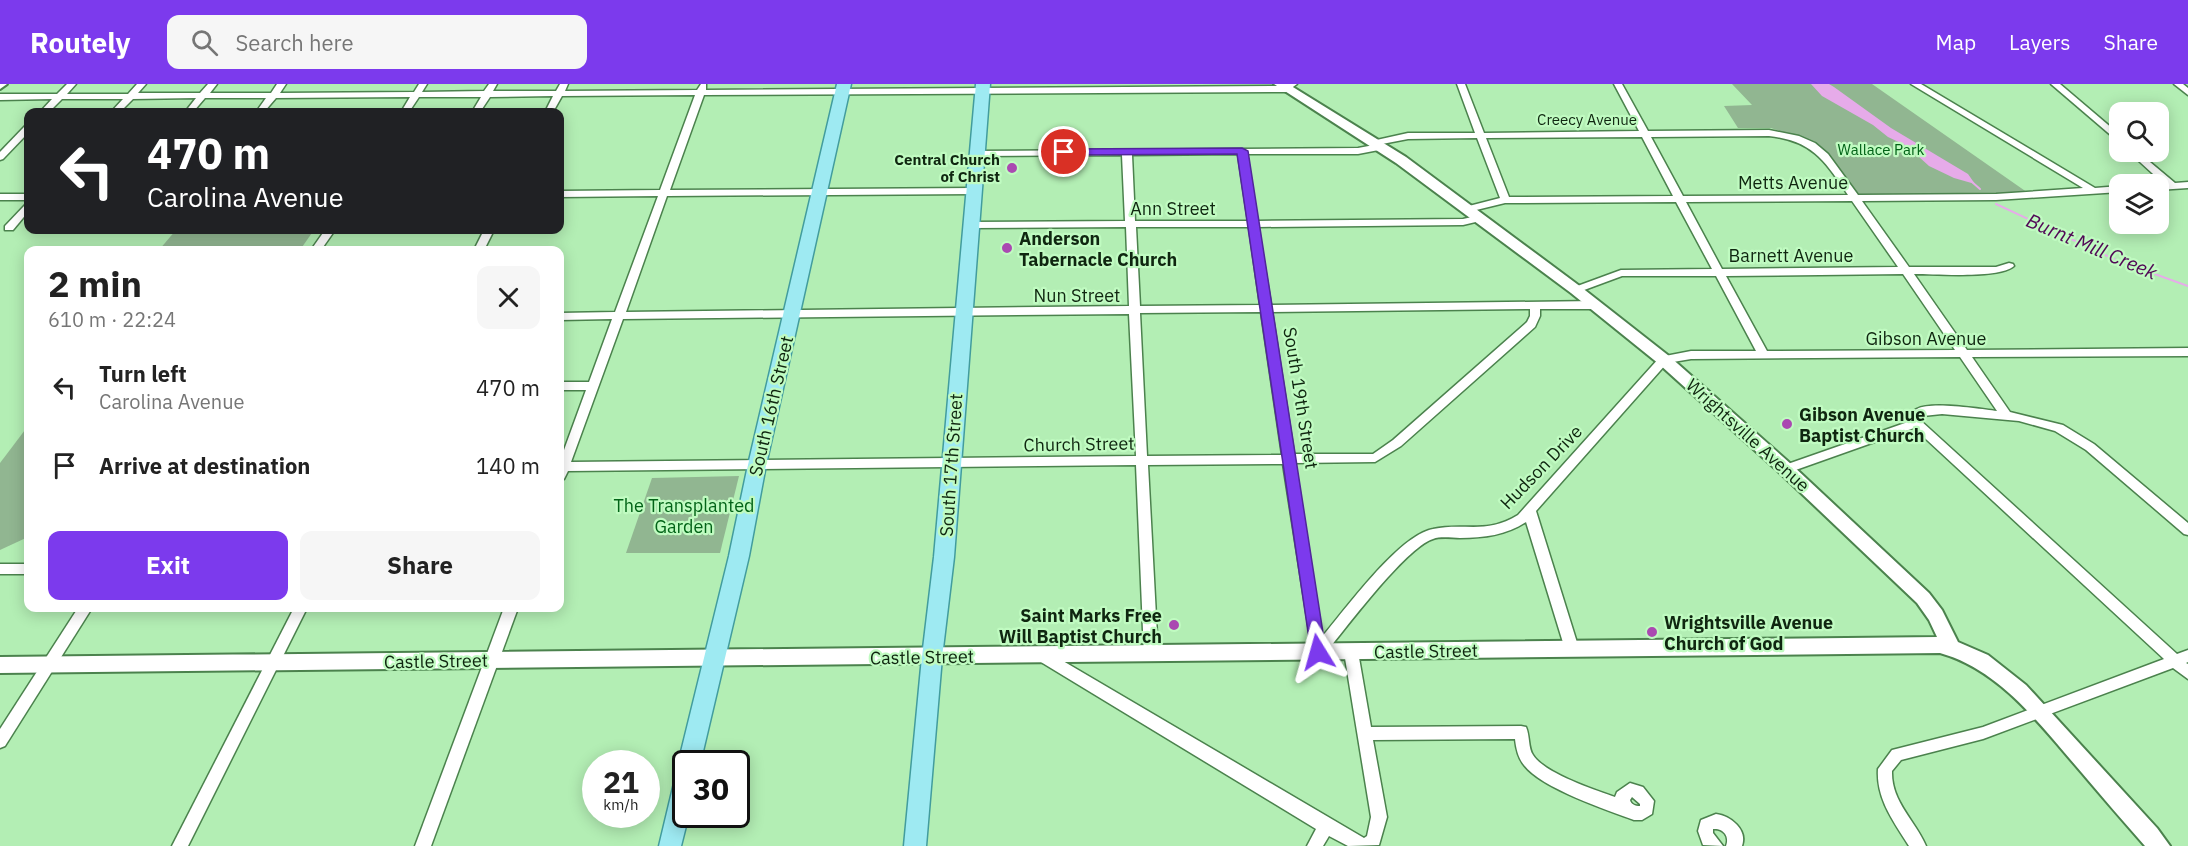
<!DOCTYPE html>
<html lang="en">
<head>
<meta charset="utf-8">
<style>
  :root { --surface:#fff; --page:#f6f6f6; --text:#222; --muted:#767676; --accent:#7c3aed }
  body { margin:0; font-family:"IBM Plex Sans",sans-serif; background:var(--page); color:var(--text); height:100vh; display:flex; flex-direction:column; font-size:22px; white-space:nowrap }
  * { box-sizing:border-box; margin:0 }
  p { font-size:20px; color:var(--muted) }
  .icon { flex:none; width:33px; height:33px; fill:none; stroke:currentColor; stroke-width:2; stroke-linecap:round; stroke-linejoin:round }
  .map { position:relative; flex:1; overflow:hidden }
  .details { position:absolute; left:24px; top:162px; width:540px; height:366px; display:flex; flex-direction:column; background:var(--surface); border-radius:12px; box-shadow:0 3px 15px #0003 }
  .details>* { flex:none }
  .guide { position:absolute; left:24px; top:24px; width:540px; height:126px; border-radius:12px; box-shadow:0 3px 15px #0003; background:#202124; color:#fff; overflow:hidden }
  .buttons { position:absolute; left:2109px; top:18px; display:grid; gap:12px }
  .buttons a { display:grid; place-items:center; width:60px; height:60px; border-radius:12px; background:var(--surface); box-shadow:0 3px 15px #0003; font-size:30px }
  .speed { position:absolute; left:582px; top:666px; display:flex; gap:12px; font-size:30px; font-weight:700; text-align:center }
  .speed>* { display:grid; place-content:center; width:78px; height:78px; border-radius:50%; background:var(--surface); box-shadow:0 3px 15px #0003; line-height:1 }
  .speed small { font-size:15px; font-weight:400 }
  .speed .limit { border:3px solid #111; border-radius:9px; background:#fff; color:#111 }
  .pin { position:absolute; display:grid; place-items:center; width:51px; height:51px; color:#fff; margin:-26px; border:3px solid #fff; border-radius:50%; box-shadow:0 2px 6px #0007 }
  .me { position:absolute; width:66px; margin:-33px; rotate:352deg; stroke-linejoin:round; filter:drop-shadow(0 0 4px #0008) }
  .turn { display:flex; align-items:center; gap:21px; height:126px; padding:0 24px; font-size:27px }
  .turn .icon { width:78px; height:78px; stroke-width:2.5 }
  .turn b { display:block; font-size:42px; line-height:51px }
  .round { display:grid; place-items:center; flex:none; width:63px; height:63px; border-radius:12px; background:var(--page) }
  .headline { display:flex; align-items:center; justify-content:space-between; height:102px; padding:0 24px }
  h1 { font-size:36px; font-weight:700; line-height:45px }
  .cta { display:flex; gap:12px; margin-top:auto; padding:12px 24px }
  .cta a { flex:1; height:69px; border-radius:12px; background:var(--accent); color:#fff; font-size:24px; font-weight:700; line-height:69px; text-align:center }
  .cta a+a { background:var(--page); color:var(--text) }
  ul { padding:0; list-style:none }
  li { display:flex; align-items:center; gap:18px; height:78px; padding:0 24px }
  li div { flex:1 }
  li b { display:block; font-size:22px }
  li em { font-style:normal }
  header { display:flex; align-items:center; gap:36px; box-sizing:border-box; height:84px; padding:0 30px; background:var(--accent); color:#fff }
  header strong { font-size:28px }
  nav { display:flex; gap:33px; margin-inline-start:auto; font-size:21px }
  .search { width:420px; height:54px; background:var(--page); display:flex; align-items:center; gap:15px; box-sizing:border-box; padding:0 21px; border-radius:12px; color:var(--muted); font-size:22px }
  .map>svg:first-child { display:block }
</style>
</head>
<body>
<header>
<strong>Routely</strong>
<div class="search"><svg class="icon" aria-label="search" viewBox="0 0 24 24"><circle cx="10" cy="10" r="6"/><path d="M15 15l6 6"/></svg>Search here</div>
<nav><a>Map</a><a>Layers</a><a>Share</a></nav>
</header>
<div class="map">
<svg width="2188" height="762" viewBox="0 0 2188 762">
  <rect width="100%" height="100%" fill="#b3eeb4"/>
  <g fill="#91b691">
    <polygon points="1732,0 1872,0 2031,111 1856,114 1806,57 1771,44 1738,44 1724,22 1752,21"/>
    <polygon points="176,146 314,146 300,166 159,166"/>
    <polygon points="28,342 28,453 0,466 0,379"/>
    <polygon points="739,392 720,469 626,469 652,394"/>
  </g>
  <polygon fill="#e6abe9" points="1811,0 1829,0 1834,3 1891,44 1968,90 1975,100 1954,94 1929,82 1907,62 1888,53 1873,41 1822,12"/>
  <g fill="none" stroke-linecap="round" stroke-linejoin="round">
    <g stroke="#e6abe9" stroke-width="2">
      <polyline points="1972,98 1980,105"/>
      <polyline points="1996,120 2116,176 2188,202"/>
    </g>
    <defs>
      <g id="street">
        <path d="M67 0H76L67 10H128L137 0H146L138 9H200L208 0H217L210 9H271L277 0H286L280 9 414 8 419 0H427L422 8 484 7 489 0H497L493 7H556L560 0H568L565 7 697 6 701 0H706V6L1284 2 1287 0H1297L1286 8 704 11 670 106 974 104 979 107 974 110 667 112 626 228 1129 222 1126 143 971 144 966 141 971 138 1125 137 1122 71 977 72 974 71V67L1358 64 1374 61 1370 59 1372 57 1408 49H1475L1457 0H1465L1484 49 1639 47 1614 0H1622L1648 47 1769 46 1799 52 1815 59 1828 70 1858 111 1996 110 2083 104 1911 0H1921L2095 104 2120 102V108L1996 116 1862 117 1909 183H1996L2009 179 2013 180 2014 182C2000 195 1935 190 1914 190L1967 266 2188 264V272L1972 273 2010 328 2063 341 2094 360 2188 439V451L2184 450 2086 366 2055 347 2019 337 1942 330 1923 332 1920 336 2177 570 2188 566V578L2186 579 2188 580V595L2173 584 1983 655 1901 676 1892 687C1891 718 1915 736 1926 762H1909C1894 738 1876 715 1878 685L1892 666 1983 643 2164 575 1914 344 1790 388H1782L1780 385 1782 382 1905 339C1908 335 1912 327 1917 325 1931 317 1980 325 1997 327L1960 273 1691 275 1667 279 1536 427 1579 565 1577 569 1572 571 1567 569 1565 565 1526 438C1506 451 1484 454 1460 454 1452 454 1441 452 1433 455 1405 464 1344 547 1323 572L1318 574 1313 572 1283 380 1148 381 1158 570 1156 574 1151 576 1146 574 1144 570 1136 381 568 387 564 395 560 396V377L586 306H560V298H589L612 235 560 236V229L615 228 658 112 560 113V107L660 106 695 11 562 12 553 28H545L553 12 490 13 480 28H472L481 13H419L409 28H401L410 13 276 14 264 28H256L266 14H205L193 28H185L196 14 133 15 120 28H111L123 15H62L49 28H40L52 15 0 16V10H57ZM1769 52C1813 57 1825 77 1848 111L1683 112 1651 53ZM1642 53 1673 112 1509 113 1486 54ZM1477 54 1500 114 1465 123V127L1468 128 1505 119 1676 118 1712 185 1621 186 1572 204 1571 206 1576 209 1622 192H1716L1756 267H1691L1660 273 1518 431C1486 451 1464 438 1433 445 1399 451 1345 526 1322 553L1295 379 1375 378 1401 362 1535 243 1540 232V225H1595L1600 221 1595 217 1271 221 1258 143 1463 141 1484 136 1486 134 1481 131 1463 135 1257 137 1247 70H1358L1384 65 1386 63 1382 60 1408 55ZM1238 70 1248 137H1135L1132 71ZM1852 117 1898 183 1722 185 1686 118ZM1136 143H1249L1260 221 1140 222ZM1903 190 1955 266 1767 267 1726 192ZM1530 225V232L1527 238 1393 356 1373 370H1294L1272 228ZM1261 228 1282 371 1147 372 1140 229ZM1129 230 1136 372 571 378 623 235Z"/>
        <polygon points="2051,0 2060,0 2120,51 2120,59"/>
        <polygon points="2174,0 2183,0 2188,4 2188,11"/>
        <polygon points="28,41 28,49 3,75 0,76 0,68 25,42"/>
        <polygon points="2129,68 2138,68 2175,99 2188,98 2188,104 2158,106 2158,100 2156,100 2164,100"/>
        <rect x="0" y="110" width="28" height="6"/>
        <polygon points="28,120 28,128 13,146 5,146 5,142 25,121"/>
        <polygon points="325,146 335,146 321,166 311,166"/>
        <polygon points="484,146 494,146 484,166 474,166"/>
        <rect x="0" y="480" width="28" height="10"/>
        <polygon points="78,524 92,524 5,662 0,664 0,645"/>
        <polygon points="294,524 307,524 188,762 172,762"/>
        <polygon points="504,524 518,524 431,762 415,762"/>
        <path d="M1351 562 1356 564 1358 568 1371 643 1521 642 1526 643C1530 652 1528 664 1533 671 1544 689 1595 706 1615 713L1617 708 1630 699 1643 703 1654 717 1652 730 1642 736H1634C1607 726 1541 704 1524 681 1518 674 1516 664 1515 655L1373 656 1387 733 1379 761 1348 762 1329 752 1323 762H1307L1316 745 1036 575 1034 571 1036 567 1041 565 1046 567 1364 754 1367 752 1371 733 1344 568 1346 564ZM1632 713 1640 720V722C1635 722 1631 720 1630 716Z"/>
        <path d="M1716 730C1731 732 1748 746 1742 762H1726C1730 752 1723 744 1713 745V749L1723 762 1703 761 1698 747 1701 736Z"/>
      </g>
      <g id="secondary">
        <polygon points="0,0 7,0 0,5"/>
        <path d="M1274 0H1288L1406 73 1581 203 1669 272 1792 381 1929 509 1942 526 1958 558 1988 571 2026 601 2157 744 2170 762H2145C2124 738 2103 714 2082 689 2042 643 2001 586 1940 569L0 589V573L1937 553 1929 536 1917 519 1780 389 1659 280 1571 209 1396 79Z"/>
      </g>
      <g id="primary">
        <polygon points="837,0 851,0 766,381 749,472 700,680 686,680 686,730 689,730 681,762 659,762 675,695 681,687 678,680 729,472 748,381"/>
        <polygon points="976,0 990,0 954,473 942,573 926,762 904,762 922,573 934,473"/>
      </g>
    </defs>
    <use href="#street" stroke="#4b824d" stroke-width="3"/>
    <use href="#secondary" stroke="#4b824d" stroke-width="4"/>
    <use href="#primary" stroke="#429c9d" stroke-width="3"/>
    <use href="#street" fill="#fff" fill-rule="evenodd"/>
    <use href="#secondary" fill="#fff" fill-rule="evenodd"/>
    <use href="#primary" fill="#9eeaf2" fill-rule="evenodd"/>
  </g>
  <polygon fill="#7c3aed" stroke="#51269a" stroke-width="1.5" points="1242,64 1248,67 1326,568 1324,573 1318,575 1313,573 1311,568 1237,70 1064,71 1059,68 1064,65"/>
  <g fill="#aa49b1" stroke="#c0fbc1" stroke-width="2">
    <circle cx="1012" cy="84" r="6"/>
    <circle cx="1007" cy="164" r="6"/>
    <circle cx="1787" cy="340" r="6"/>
    <circle cx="1174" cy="541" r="6"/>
    <circle cx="1652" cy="548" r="6"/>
  </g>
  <g text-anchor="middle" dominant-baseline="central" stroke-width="4.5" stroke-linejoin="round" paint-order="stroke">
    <g font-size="15" fill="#0f2610" stroke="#c0fbc1">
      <text x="1587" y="35">Creecy Avenue</text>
    </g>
    <g font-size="15" fill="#026317" stroke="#c0fbc1">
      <text x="1881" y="65">Wallace Park</text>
    </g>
    <g font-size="15" font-weight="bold" fill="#0f2610" stroke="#c0fbc1" text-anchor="end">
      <text x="1000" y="75">Central Church<tspan x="1000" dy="17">of Christ</tspan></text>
    </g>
    <g font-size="18" fill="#0f2610" stroke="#c0fbc1">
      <text x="1793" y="98">Metts Avenue</text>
      <text x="1173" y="124">Ann Street</text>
      <text x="1791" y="171">Barnett Avenue</text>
      <text x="1077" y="211">Nun Street</text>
      <text x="1926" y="254">Gibson Avenue</text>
      <text transform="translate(1301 314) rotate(81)">South 19th Street</text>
      <text transform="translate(771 322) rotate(-77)">South 16th Street</text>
      <text transform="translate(1748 351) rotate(42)">Wrightsville Avenue</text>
      <text transform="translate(1079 360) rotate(-1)">Church Street</text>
      <text transform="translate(951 381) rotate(-86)">South 17th Street</text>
      <text transform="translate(1541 383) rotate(-46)">Hudson Drive</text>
      <text transform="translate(1426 567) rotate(-1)">Castle Street</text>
      <text transform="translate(922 573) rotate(-1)">Castle Street</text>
      <text transform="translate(436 577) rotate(-1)">Castle Street</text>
    </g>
    <g font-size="18" font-weight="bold" fill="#0f2610" stroke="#c0fbc1" text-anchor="start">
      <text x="1019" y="154">Anderson<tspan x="1019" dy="21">Tabernacle Church</tspan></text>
      <text x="1799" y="330">Gibson Avenue<tspan x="1799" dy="21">Baptist Church</tspan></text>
      <text x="1162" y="531" text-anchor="end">Saint Marks Free<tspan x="1162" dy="21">Will Baptist Church</tspan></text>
      <text x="1664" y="538">Wrightsville Avenue<tspan x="1664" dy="21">Church of God</tspan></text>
    </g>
    <g font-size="18" fill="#026317" stroke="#c0fbc1">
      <text x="684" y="421">The Transplanted<tspan x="684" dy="21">Garden</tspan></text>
    </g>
    <g font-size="20" font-style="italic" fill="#510956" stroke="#c0fbc1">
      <text transform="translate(2092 162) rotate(23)">Burnt Mill Creek</text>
    </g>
  </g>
</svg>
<div class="buttons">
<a><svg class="icon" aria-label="search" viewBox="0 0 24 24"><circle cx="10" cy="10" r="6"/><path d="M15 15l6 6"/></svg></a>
<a><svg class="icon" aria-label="layers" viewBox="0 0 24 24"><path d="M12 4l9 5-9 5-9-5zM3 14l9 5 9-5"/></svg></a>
</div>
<div class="speed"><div>21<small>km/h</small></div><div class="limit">30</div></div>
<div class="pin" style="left:1064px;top:68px;background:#d93025"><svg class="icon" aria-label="arrive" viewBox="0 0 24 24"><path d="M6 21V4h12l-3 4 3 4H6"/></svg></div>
<svg class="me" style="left:1318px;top:568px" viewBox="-20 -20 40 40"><path d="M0-17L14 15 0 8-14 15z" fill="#7c3aed" stroke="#fff" stroke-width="4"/></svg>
<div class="guide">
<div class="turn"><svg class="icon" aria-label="left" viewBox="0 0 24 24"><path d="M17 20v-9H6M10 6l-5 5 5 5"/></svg><div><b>470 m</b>Carolina Avenue</div></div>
</div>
<section class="details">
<div class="headline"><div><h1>2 min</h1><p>610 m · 22:24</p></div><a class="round"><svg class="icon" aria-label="close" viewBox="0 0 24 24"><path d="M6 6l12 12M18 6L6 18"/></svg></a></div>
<ul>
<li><svg class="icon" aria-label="left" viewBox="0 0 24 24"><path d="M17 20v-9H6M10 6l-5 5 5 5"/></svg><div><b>Turn left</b><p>Carolina Avenue</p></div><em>470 m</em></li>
<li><svg class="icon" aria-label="arrive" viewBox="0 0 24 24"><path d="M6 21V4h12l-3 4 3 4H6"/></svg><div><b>Arrive at destination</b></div><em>140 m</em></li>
</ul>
<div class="cta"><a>Exit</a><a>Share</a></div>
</section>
</div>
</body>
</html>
